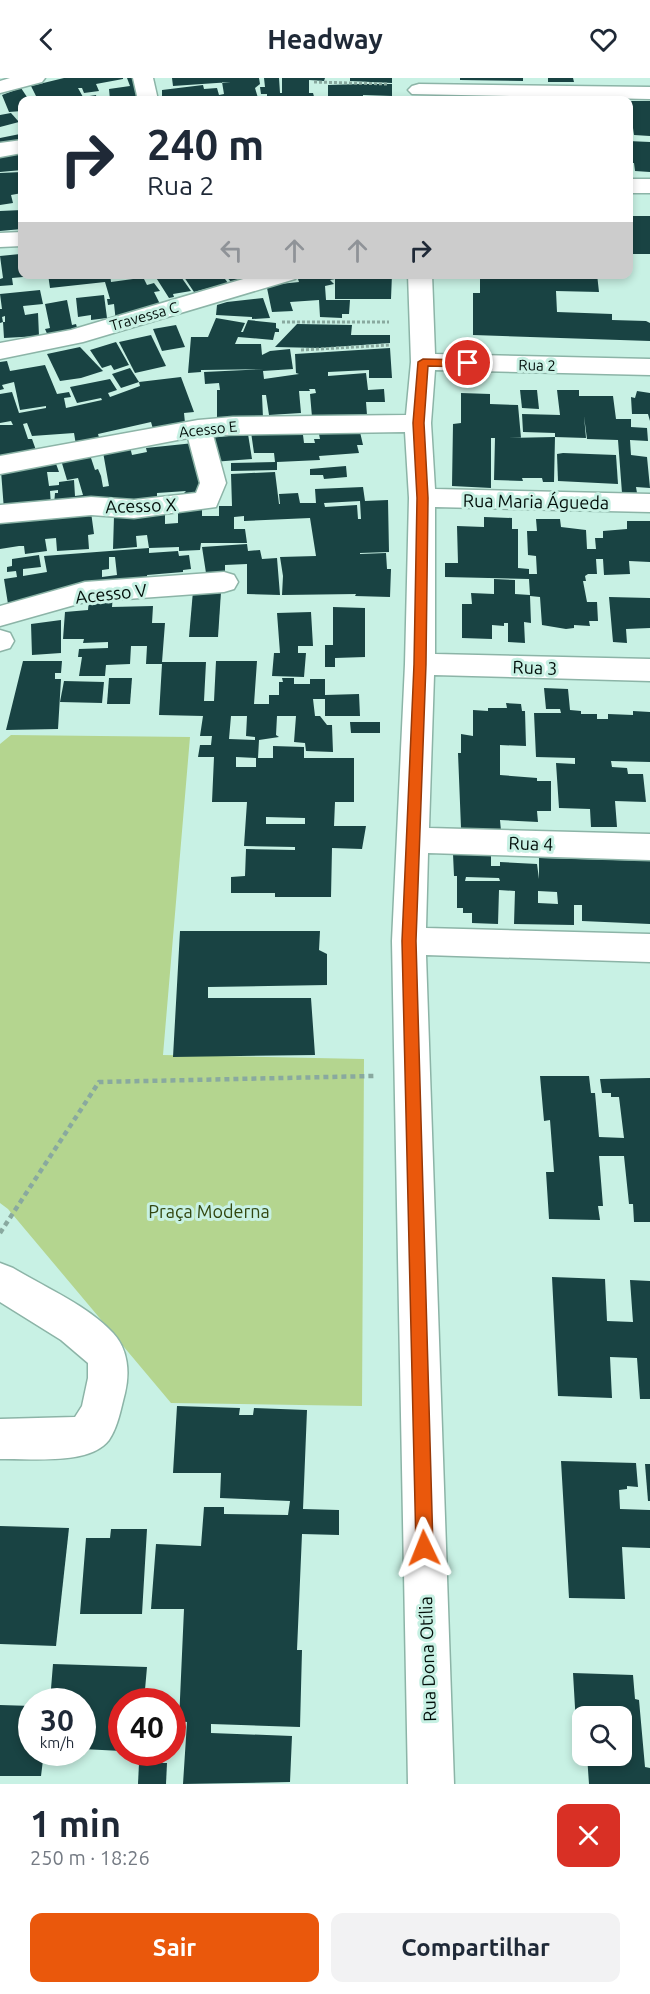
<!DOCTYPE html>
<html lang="pt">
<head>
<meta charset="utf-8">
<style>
  :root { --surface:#fff; --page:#f2f2f3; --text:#1f2937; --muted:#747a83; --accent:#ea580c }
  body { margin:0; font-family:Ubuntu,sans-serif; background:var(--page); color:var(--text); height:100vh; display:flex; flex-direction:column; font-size:22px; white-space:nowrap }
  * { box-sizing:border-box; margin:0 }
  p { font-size:20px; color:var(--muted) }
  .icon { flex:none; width:33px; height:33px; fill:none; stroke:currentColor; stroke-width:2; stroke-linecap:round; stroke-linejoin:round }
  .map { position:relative; height:1706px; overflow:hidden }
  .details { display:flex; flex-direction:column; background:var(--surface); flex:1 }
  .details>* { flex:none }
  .hud { position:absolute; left:18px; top:18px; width:615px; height:183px; border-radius:12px; box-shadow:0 3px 9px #0003; background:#fff; color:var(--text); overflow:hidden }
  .tools { position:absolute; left:572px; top:1628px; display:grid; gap:12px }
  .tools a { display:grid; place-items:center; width:60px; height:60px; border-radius:12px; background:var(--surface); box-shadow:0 3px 9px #0003; font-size:30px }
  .speed { position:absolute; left:18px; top:1610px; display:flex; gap:12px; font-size:30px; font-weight:700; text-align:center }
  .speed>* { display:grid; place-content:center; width:78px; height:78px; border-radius:50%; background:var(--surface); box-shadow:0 3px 9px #0003; line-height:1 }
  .speed small { font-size:15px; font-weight:400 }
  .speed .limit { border:9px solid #d22; background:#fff; color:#111 }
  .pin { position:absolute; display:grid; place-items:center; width:51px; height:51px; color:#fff; margin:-26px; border:3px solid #fff; border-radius:50%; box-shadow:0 2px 6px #0007 }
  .me { position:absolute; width:66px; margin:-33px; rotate:358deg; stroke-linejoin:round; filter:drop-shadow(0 0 4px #0008) }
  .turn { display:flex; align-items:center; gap:21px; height:126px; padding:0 30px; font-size:27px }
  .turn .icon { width:78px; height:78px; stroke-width:2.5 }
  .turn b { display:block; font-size:42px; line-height:51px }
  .lanes { display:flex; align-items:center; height:57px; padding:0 30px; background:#0003; justify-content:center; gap:30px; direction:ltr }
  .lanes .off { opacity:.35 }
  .round { display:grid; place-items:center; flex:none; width:63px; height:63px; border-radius:12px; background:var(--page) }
  .overview { display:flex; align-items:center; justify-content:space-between; height:102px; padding:0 30px }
  h1 { font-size:36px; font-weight:600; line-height:45px }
  .action { display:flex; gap:12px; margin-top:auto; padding:12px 30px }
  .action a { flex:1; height:69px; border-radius:12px; background:var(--accent); color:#fff; font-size:24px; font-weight:600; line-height:69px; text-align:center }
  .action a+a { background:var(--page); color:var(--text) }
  header { display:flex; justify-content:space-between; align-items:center; height:78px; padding:0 30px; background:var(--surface); font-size:27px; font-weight:600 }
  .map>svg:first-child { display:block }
</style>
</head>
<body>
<header><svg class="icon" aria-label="back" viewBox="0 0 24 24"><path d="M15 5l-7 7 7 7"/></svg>Headway<svg class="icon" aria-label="heart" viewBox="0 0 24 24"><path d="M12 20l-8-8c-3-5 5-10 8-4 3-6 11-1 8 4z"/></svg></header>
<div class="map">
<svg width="650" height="1706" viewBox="0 0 650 1706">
  <rect width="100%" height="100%" fill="#c8f1e4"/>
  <polygon fill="#b4d58f" points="11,657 190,659 163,977 364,981 362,1328 171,1325 8,1131 0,1125 0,666"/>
  <g fill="#194343" fill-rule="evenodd">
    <polygon points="64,0 123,0 123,1 96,6 99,13 84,15 82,10 78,10 83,19 96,17 97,22 38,22 31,8"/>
    <polygon points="127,0 138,0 140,16 143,22 110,22 109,11 130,8"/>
    <polygon points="172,0 259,0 260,6 255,10 258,20 162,22 162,12 203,7 204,11 217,10 219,17 224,16 222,4 231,4 173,8"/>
    <polygon points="264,0 279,0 280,15 282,15 282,0 325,0 324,3 309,2 309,15 313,15 315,22 267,22 267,16 261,16 260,9 265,9"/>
    <polygon points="350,0 392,0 392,5 350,3"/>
    <polygon points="460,0 523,0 523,3 460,2"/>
    <polygon points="548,0 573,0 574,4 548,4"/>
    <polygon points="360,6 392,6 392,18 363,17 363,22 328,22 328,7"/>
    <polygon points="21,10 29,22 22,22 22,33 9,34 2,17"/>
    <polygon points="628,23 650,23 650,58 634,57 633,50 628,50"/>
    <polygon points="11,35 19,44 0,49 0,37"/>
    <polygon points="20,56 22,57 21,62 22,65 0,70 0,60"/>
    <polygon points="628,63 650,64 650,94 635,93 634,85 629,85"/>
    <polygon points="20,72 22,74 22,92 0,94 0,74"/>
    <polygon points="22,94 22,102 18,103 22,115 11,117 13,125 0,127 0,95"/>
    <polygon points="22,132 22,151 0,153 0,133"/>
    <rect x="628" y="138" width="22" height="38"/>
    <polygon points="19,170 22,170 22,196 34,198 12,200 13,207 0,208 0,201 3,200 0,178 20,176"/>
    <polygon points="48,196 110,196 111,204 133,201 133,196 150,196 143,199 147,207 154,205 160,213 154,214 161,228 130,234 132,239 116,244 114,226 108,227 107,221 110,221 105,204 50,210"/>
    <polygon points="165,196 179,196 191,213 173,216 174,219 169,220 155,198"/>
    <polygon points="182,196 222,197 228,205 194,214"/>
    <polygon points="224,196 261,196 232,205"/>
    <polygon points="321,196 392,196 391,221 335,221 335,201 330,202 334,206 325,208 326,222 350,222 349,236 342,236 342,240 320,239 319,222 290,224 293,233 272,234 267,210 280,206 299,204 298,201"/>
    <polygon points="480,196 597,196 599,214 556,213 557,234 612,236 612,242 646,243 650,245 650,263 473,257 473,215 480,215"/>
    <polygon points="40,212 43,226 23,228 25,237 38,235 39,258 4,260 3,244 5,244 5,238 2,239 3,244 0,245 0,231 2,231 0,216"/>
    <polygon points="104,217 107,240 91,242 91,237 78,239 76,220"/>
    <polygon points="263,220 270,240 252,241 252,239 216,237 217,227 227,224"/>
    <polygon points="67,222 72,247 76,246 78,253 49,260 45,251 50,250 45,226"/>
    <polygon points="216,240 245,245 241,254 243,254 248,242 276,245 276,250 279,251 279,254 275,254 273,262 238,259 235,266 261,266 262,277 270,273 290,271 293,291 263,293 264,301 299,296 296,295 295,276 390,270 392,300 369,300 369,292 328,294 328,298 366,295 368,312 384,311 385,324 366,324 367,337 312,339 310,316 316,315 315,311 309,311 310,313 299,313 301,335 269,337 266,317 262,317 263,340 217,342 217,312 220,312 219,305 205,306 204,294 264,291 201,292 201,294 188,295 191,259 208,259"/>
    <polygon points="297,246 352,247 351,257 390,257 390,265 319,270 275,269"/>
    <polygon points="176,247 185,269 162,273 153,251"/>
    <polygon points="151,257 166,288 135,295 119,264"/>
    <polygon points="116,264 129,287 114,292 111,287 102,290 90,272"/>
    <polygon points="80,269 103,293 81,300 60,303 47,276"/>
    <polygon points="7,283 10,293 45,287 57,316 69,314 71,319 64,320 66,330 102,322 101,320 77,325 70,309 110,301 117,312 108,315 110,319 140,308 139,304 181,299 194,334 184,335 185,345 171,346 172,349 153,351 151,344 98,356 100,363 76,367 74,355 32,358 27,345 23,346 28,361 32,361 37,375 0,385 0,347 13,347 11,343 0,345 0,316 12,314 19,335 46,330 46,328 20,332 14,304 2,307 4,311 0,312 0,284"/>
    <polygon points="130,290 139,304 121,310 112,296"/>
    <polygon points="520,312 537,312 539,331 522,330"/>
    <polygon points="557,312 579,312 579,318 613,318 616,341 631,341 631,349 647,350 648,363 630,362 631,377 647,379 650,410 636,409 637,415 622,415 618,362 587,361 584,338 586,360 555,359 555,355 523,354 522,336 560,337"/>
    <polygon points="637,313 650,315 650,343 648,336 632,336 631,319 635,320"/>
    <polygon points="461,315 490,316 490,326 518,327 521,360 506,360 555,359 554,404 543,404 542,400 522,400 523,403 494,402 495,360 491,360 491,410 452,408 453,346 461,345"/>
    <polygon points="251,354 303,357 304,365 315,365 314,361 320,361 319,356 360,354 363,367 357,367 359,375 319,378 320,382 277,384 277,392 231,393 231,385 275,384 274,375 254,375"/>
    <polygon points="248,356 252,381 212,384 210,360"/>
    <polygon points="194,365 207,418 183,420 183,416 186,413 157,415 157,422 54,427 55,415 58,415 58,412 50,413 51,427 4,432 1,393 55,383 59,394 47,394 49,408 59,407 59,404 74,402 75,418 83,417 78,400 67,402 61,382 90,377 95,392 98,391 101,398 103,409 109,408 103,374 130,369 132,377 147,374 146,370"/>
    <polygon points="563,375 616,377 618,406 558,403 557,376"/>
    <polygon points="346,388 347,399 324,401 323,397 310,397 310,391"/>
    <path d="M275 394 279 426H280L279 416 298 415 300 425H316L315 411 363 409 365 423 388 422 389 474 360 475V476L386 475 387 491H391L390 519 355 518 356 516 282 517 283 498 280 479 316 478 310 440 244 443V438L234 439V451H245L247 465H201L200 472 179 473V469L149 470 147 457 136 458 137 469 113 471 114 438 165 436V446L178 445V430L202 429V438H219V428H232L231 396ZM360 423 361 441H358L357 427 325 429 324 425Z"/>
    <polygon points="91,434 94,456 88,457 89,471 57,473 56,460 45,461 47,473 25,476 24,468 19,468 0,471 0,444"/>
    <polygon points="484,439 512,440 512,451 518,451 518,490 529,491 529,496 537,496 536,478 528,477 527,453 537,453 536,441 560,441 561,449 586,452 587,471 596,471 595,460 603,460 603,453 627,451 627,443 650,443 650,484 629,483 630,496 604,497 603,481 596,481 597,496 588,496 585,498 586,503 583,503 587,524 597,524 598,543 589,543 590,548 574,547 574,550 566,551 542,547 540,519 530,518 531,545 524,544 525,565 508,564 508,545 504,545 504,548 492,547 492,561 462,560 462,526 472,526 471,515 494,516 494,501 515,502 515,516 530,517 529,501 445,499 445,485 458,485 457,448 484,449"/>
    <polygon points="247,466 248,473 260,472 262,481 277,480 280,517 247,516 247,486 225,487 225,493 206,495 202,469"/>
    <path d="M149 470V475L178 473 179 478 189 477 191 491 183 492V494L147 497 148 507 8 526 4 501 17 499 16 493 7 494V489L12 488V481L39 477 41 489 23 491V498L47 494 44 478ZM109 479H115L117 497 102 499V492L109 491Z"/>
    <polygon points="193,513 221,514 218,559 189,559"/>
    <path d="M113 517 112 529 153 528 152 545H165L162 584H206L204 623H214L216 583H257L254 626H269V617H279V604H283L282 600H294V606H310V601H325V617L359 616 360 638H325V621H313L315 638H320L327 647H332L333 674 306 673 305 665 294 664 296 638H277L276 657 279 659 259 662 258 680H273V668L304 669V680H354V724H335L334 748H366L362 771 332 770 331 819H275V815H231V799L245 798 246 771 295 772V769L244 768 247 724H212L214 679H198L200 667H211L212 658H200L203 638 159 637 162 586H146L147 568H131L130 586 106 587 105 598H79L82 579H78L79 571 108 570V564L83 565 84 561H63L65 534 88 532 89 521ZM231 638H247L246 658 255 659V662L229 661ZM236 679 256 680V689H236ZM266 739 305 740V746H266Z"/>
    <polygon points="609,519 650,520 650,550 626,551 627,565 613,564"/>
    <polygon points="333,529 365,530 365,579 335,580 335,589 325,589 325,567 333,567"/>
    <polygon points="311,534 313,568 298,568 298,575 306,575 304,599 272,598 274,575 280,575 277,535"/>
    <polygon points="61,542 61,575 32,577 31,546"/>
    <polygon points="23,583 62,583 61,595 55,595 55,601 61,601 58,651 6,652"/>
    <polygon points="109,600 132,600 130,626 107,626"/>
    <polygon points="64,603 104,604 102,625 60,624"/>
    <polygon points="544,610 568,611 570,632 581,633 581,636 597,636 597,641 608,641 608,636 633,637 633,633 650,634 650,684 611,683 612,689 627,690 628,696 643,696 646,724 615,723 617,749 591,749 590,731 559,730 556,685 575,686 575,680 536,679 534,635 561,635 560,631 546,631"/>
    <polygon points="506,625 521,626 522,633 525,633 526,668 500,667 500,697 537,700 537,703 551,703 551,733 537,733 538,744 500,742 501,753 461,750 458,675 461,675 461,656 473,658 473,632 488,633 488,630 507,630"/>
    <polygon points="350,644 380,644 380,655 351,655"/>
    <path d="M453 776 491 778V788H500V784L537 786 539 801V780L650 783V846L582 843V827H574V847L514 846 515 813 499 812 498 846 472 845V835H463V830H457V798H454ZM466 799 499 800 500 803H465ZM538 813 557 814 558 826 538 825Z"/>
    <polygon points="180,853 320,853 319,872 327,876 327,907 208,909 208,920 311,920 315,977 173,979"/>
    <polygon points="540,998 589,998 591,1015 595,1015 599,1059 624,1060 619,1019 611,1019 611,1015 602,1015 600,1001 650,1000 650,1144 634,1144 633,1126 629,1126 624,1078 599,1078 603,1128 598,1128 600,1142 549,1141 546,1094 554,1094 550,1042 544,1043"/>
    <polygon points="552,1199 605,1201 607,1243 633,1244 630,1202 650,1203 650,1321 640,1321 637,1280 610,1279 612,1320 558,1318"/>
    <polygon points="177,1328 240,1330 239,1337 253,1337 254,1330 307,1332 303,1431 339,1432 339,1457 302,1456 297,1572 302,1572 300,1649 211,1646 211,1655 292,1658 290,1704 183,1706 187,1644 179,1643 184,1531 151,1531 156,1466 201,1468 204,1429 224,1429 224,1436 288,1437 290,1423 220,1420 221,1395 173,1395"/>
    <polygon points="561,1383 636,1385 638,1409 627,1408 627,1411 619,1412 620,1431 650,1432 650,1470 622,1469 625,1521 569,1520"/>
    <polygon points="645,1386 650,1386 650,1423 648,1423"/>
    <polygon points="0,1448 69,1450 56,1568 0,1566"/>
    <polygon points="111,1451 147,1451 142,1536 80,1536 86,1460 110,1460"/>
    <polygon points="53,1586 147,1589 144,1623 122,1623 122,1673 82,1671 82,1623 50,1623"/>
    <polygon points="573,1595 633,1597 635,1621 639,1622 645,1689 650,1690 650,1706 589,1706 587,1677 621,1677 621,1638 582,1638 582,1664 577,1664"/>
    <polygon points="0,1627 32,1628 32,1674 44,1674 41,1698 0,1698"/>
    <polygon points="139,1685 167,1685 166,1706 138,1706"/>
  </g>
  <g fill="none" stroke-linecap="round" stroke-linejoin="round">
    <defs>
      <g id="minor">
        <polygon points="10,0 45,0 42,4 0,15 0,3"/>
        <polygon points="133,0 153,0 158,22 138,22"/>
        <polygon points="419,6 650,9 650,21 412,16 408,12 412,8"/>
        <polygon points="22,62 22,75 0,79 0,65"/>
        <rect x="628" y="101" width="22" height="14"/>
        <polygon points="22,154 22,168 0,169 0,155"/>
        <polygon points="260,196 299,196 295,201 83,264 0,281 0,265 71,252"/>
        <polygon points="408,196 432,196 435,276 650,281 650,297 435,292 431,345 435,411 650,416 650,434 435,429 435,576 650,581 650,603 434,597 429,750 650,756 650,782 428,775 426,850 650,856 650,884 426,877 454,1706 408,1706 392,863 405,586 409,420 405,354 213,357 226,405 216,429 134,440 91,437 0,445 0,427 91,419 134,422 196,415 200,405 188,360 0,396 0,378 198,342 233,339 406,337 411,284"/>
        <polygon points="224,494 234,497 238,504 234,511 224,514 85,524 0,548 0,528 85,504"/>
        <polygon points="0,552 10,555 14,563 10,570 0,573"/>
        <path d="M0 1185 13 1190C46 1210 87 1227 113 1255 128 1271 130 1294 125 1315 121 1330 118 1349 109 1362 89 1388 30 1380 0 1381V1341L75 1339 82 1328 88 1300V1285L61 1262 0 1224Z"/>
      </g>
    </defs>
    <use href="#minor" stroke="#8cb4a7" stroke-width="3"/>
    <g stroke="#89a99f" stroke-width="3" stroke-dasharray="3 2" stroke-linecap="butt">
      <polyline points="314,4 388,6"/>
      <polyline points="282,244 389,244"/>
      <polyline points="301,272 390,267"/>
    </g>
    <polyline stroke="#89a99f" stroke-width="4.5" stroke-dasharray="5 4" stroke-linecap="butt" points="0,1155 99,1004 374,998"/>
    <use href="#minor" fill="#fff" fill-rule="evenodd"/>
  </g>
  <polygon fill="#ea580c" stroke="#983908" stroke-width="1.5" points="423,281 468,282 474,285 468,289 428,288 424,345 428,420 426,586 416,863 433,1470 430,1476 424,1478 418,1476 416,1470 402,863 414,586 417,420 413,345 418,284"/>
  <g text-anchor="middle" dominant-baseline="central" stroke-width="6" stroke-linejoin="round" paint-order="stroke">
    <g font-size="15" fill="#030f0b" stroke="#c8f1e4">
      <text transform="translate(144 238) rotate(-16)">Travessa C</text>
      <text transform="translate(537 287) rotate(1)">Rua 2</text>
      <text transform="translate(208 351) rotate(-6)">Acesso E</text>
    </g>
    <g font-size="18" fill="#030f0b" stroke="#c8f1e4">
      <text transform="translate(536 423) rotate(1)">Rua Maria Águeda</text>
      <text transform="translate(141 427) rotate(-2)">Acesso X</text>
      <text transform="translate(111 515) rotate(-6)">Acesso V</text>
      <text transform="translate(535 589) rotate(2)">Rua 3</text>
      <text transform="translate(531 765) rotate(2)">Rua 4</text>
      <text transform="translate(427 1581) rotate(-92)">Rua Dona Otília</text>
    </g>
    <g font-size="18" fill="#324711" stroke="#c8f1e4">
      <text x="209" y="1133">Praça Moderna</text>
    </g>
  </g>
</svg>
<div class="tools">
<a><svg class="icon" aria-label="search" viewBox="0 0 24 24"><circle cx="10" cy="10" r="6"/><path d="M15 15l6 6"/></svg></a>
</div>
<div class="speed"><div>30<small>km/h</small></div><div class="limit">40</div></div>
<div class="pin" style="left:468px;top:285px;background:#d93025"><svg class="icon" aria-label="arrive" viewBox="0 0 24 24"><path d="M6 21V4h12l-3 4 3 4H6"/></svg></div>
<svg class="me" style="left:424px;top:1470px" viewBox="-20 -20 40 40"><path d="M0-17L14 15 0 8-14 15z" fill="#ea580c" stroke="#fff" stroke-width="4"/></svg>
<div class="hud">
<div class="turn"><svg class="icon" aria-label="right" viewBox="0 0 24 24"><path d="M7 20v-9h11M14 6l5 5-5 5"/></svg><div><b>240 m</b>Rua 2</div></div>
<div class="lanes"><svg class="icon off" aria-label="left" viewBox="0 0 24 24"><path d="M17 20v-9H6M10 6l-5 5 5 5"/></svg><svg class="icon off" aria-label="ahead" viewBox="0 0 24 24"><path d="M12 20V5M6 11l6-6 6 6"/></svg><svg class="icon off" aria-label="ahead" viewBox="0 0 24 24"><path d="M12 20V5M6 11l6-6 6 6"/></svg><svg class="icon" aria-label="right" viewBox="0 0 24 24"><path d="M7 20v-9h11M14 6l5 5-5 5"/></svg></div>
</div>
</div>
<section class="details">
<div class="overview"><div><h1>1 min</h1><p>250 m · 18:26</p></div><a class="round" style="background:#d93025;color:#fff"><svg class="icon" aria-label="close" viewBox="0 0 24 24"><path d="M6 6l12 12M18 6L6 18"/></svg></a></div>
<div class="action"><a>Sair</a><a>Compartilhar</a></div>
</section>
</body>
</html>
